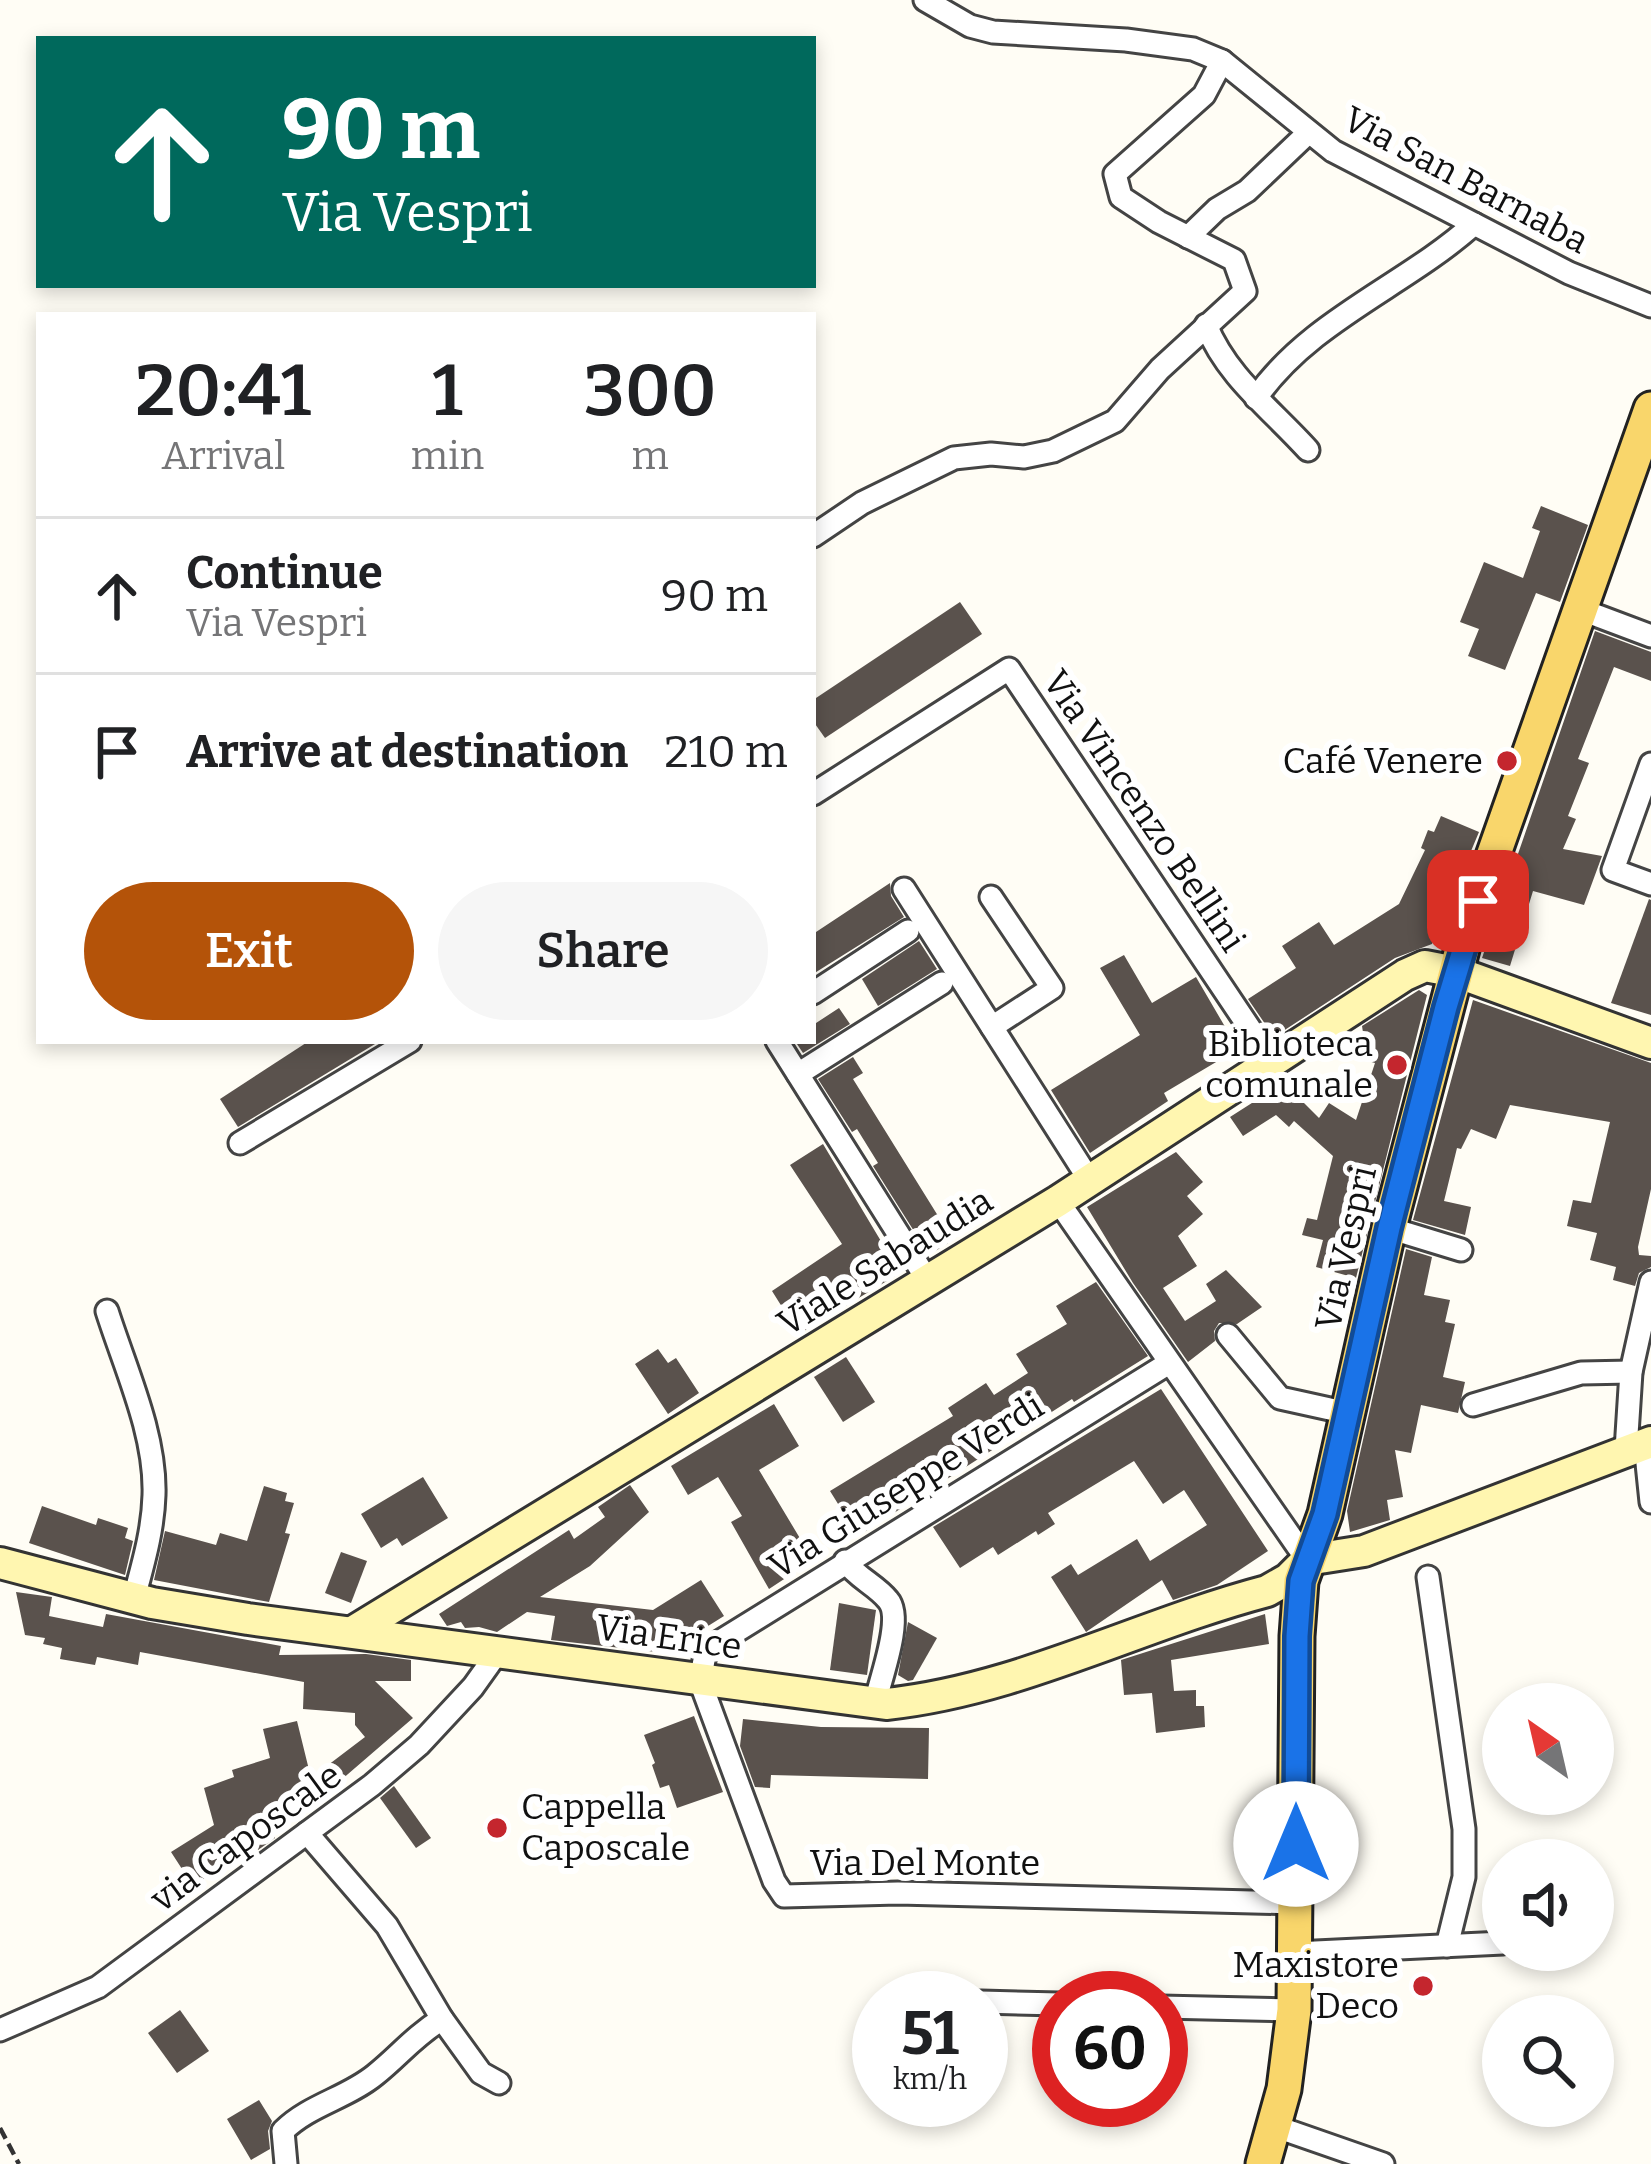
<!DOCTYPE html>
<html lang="en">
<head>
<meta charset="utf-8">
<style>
  :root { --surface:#fff; --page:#f6f6f6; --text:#202124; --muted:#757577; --line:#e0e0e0; --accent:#b45309 }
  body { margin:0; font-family:Bitter,serif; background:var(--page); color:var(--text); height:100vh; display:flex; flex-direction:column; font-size:45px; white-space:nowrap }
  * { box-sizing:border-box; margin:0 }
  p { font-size:39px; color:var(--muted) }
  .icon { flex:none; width:66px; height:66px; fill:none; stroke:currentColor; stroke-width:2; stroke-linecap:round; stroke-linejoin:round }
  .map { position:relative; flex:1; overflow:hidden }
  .panel { position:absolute; left:36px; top:312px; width:780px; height:732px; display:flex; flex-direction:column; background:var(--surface); border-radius:0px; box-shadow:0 6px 18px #0003 }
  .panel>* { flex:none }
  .guide { position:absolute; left:36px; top:36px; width:780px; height:252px; border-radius:0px; box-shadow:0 6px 18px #0003; background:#00695c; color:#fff; overflow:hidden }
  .needle { width:78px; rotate:326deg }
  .buttons { position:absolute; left:1482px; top:1683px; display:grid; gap:24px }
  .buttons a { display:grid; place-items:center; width:132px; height:132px; border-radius:50%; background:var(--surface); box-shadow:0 6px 18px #0003; font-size:60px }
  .speed { position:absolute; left:852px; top:1971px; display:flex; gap:24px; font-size:60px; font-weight:700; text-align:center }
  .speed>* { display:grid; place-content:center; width:156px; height:156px; border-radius:50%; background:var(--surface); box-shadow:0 6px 18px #0003; line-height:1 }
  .speed small { font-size:30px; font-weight:400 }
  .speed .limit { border:18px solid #d22; background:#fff; color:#111 }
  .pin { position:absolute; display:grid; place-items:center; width:102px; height:102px; color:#fff; margin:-51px; border-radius:24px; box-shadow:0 6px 18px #0006 }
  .me { position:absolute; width:132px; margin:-66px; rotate:0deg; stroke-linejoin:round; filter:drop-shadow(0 0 9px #0008) }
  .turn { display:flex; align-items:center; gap:42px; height:252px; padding:0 48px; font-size:54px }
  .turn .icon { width:156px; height:156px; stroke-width:2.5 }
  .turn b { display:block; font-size:84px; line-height:102px }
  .eta { display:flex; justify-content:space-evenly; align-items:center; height:204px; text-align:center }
  .eta b { font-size:72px; font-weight:600; line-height:84px }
  .primary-button { display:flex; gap:24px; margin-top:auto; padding:24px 48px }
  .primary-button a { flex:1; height:138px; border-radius:72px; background:var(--accent); color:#fff; font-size:48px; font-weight:600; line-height:138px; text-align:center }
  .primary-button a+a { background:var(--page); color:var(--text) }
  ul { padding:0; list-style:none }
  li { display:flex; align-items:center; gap:36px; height:156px; padding:0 48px; border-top:3px solid var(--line) }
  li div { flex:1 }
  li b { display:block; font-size:45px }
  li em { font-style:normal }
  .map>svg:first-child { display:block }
</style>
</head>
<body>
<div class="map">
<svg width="1651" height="2164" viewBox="0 0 1651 2164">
  <rect width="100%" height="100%" fill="#fffdf5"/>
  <g fill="#5a524d">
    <polygon points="1541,506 1588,525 1560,602 1536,593 1505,670 1468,656 1479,629 1460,622 1484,562 1523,578 1540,531 1532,528"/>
    <polygon points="960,602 982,634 825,738 813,721 813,700"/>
    <polygon points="1595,631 1651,652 1651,681 1614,667 1578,759 1589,763 1568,816 1576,819 1563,849 1602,856 1584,905 1533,891 1510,966 1482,958"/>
    <polygon points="1441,816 1479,832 1432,944 1395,958 1274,1037 1248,999 1296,968 1282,946 1319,922 1334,945 1399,904 1425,850 1421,848 1428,830 1434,832"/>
    <polygon points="890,883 891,896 904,917 813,974 813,934"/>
    <polygon points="1649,899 1651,900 1651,1015 1611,1003"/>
    <polygon points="919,941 937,969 878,1006 862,979"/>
    <polygon points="1124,955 1152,1003 1196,977 1238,1049 1164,1093 1168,1101 1090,1153 1051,1090 1140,1035 1100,968"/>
    <polygon points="1419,990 1427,995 1356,1278 1316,1267 1323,1240 1302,1235 1307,1218 1317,1220 1333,1156 1294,1121 1289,1127 1276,1115 1243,1136 1230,1117 1266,1094 1270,1097 1284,1083 1319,1118 1329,1103 1356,1120 1375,1063 1361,1059 1365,1045 1362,1026"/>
    <polygon points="1473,1000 1651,1063 1651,1189 1638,1247 1639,1255 1651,1256 1651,1267 1639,1273 1635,1286 1613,1280 1616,1267 1590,1260 1597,1233 1567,1226 1573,1200 1591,1203 1610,1122 1510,1105 1496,1139 1471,1129 1461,1149 1457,1148 1444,1201 1471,1207 1465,1235 1413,1220"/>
    <polygon points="839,1008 850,1024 803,1053 795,1041 813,1041 813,1025"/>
    <polygon points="309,1041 380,1041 238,1127 220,1099"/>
    <polygon points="853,1057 863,1073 853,1079 953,1240 929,1255 873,1166 878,1163 857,1129 852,1132 818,1079"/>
    <polygon points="823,1144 900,1273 799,1334 772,1291 842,1244 790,1165"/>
    <polygon points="1176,1152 1203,1182 1187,1196 1203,1214 1178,1236 1197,1266 1163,1288 1185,1321 1216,1301 1206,1284 1226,1270 1262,1307 1237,1324 1219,1323 1214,1331 1215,1341 1188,1362 1133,1283 1087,1207"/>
    <polygon points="1406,1249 1432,1257 1424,1295 1450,1300 1445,1322 1455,1324 1443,1377 1465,1382 1458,1413 1421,1405 1411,1453 1395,1450 1403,1497 1387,1500 1390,1520 1350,1532 1347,1511"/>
    <polygon points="1096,1282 1148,1356 1074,1402 1072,1399 858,1536 830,1491 953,1416 948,1408 986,1383 994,1395 1028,1373 1016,1354 1067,1324 1056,1306"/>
    <polygon points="658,1349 668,1363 676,1358 699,1393 668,1414 635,1364"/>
    <polygon points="846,1357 875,1402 843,1422 814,1377"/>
    <polygon points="1161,1389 1268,1551 1217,1585 1173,1600 1162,1580 1086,1632 1051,1577 1071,1564 1078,1575 1137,1539 1150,1561 1207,1525 1184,1490 1163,1504 1134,1461 1048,1513 1055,1524 1038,1535 1036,1531 998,1555 993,1547 960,1568 933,1527"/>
    <polygon points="774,1404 799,1446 759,1470 813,1560 769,1589 731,1522 742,1516 718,1477 688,1495 671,1466"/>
    <polygon points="423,1477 448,1518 402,1546 397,1538 381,1548 361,1514"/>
    <polygon points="630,1485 649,1512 590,1566 540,1597 653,1610 701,1580 724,1616 665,1653 551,1640 555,1616 527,1612 497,1632 479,1627 465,1628 461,1622 447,1626 439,1614 569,1530 574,1539 605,1517 598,1507"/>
    <polygon points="264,1486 287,1493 285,1501 294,1503 285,1533 290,1534 269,1602 154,1580 165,1531 216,1545 220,1533 247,1541"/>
    <polygon points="42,1506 96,1525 98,1518 128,1528 125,1538 133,1541 125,1575 29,1543"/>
    <polygon points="341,1552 367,1561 351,1603 325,1593"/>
    <polygon points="16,1592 52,1597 49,1616 103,1627 106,1614 281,1646 279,1655 366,1654 411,1660 411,1681 375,1681 413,1718 326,1793 272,1830 275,1838 258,1850 254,1843 215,1853 223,1866 193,1886 171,1852 214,1825 204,1788 234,1777 232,1770 270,1758 263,1729 297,1721 311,1778 365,1737 355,1725 355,1713 303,1709 304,1682 140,1652 138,1665 97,1657 95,1665 60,1659 62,1648 43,1644 45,1638 25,1635"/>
    <polygon points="839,1603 876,1610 867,1675 830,1670"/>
    <polygon points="1265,1614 1269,1644 1171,1660 1174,1691 1196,1690 1196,1706 1204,1706 1205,1727 1156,1733 1152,1693 1124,1695 1121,1660"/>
    <polygon points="908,1622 937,1638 913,1680 908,1681 898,1675"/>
    <polygon points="694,1716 723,1792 677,1808 669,1785 660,1788 652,1765 655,1763 644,1735"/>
    <polygon points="743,1719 821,1727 929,1728 928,1779 771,1775 770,1788 755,1787 740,1746"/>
    <polygon points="394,1786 431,1838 416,1848 380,1798"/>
    <polygon points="180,2010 209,2051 177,2073 148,2033"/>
    <polygon points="259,2100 272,2121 268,2131 270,2149 251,2160 227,2119"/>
  </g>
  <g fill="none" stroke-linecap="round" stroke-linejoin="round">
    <defs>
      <g id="street">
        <polyline points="925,0 970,26 993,32 1126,40 1193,49 1222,61 1333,151 1569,273 1651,306"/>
        <polyline points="1188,237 1217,209 1247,191 1308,133"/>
        <path d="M1206 325C1227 377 1271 409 1308 450"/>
        <path d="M1256 398C1310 320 1405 286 1474 224"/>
        <polyline points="813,536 862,503 954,458 991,454 1024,457 1053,451 1115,421 1160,369 1245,291 1234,260 1159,222 1121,197 1115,174 1204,95 1222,61"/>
        <polyline points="1582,610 1651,636"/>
        <polyline points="1651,764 1613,870 1651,884"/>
        <polyline points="813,794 1009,669 1273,1063"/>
        <polyline points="904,889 1090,1181"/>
        <polyline points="991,897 1052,988 992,1027"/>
        <polyline points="813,993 908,931"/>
        <polyline points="777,1041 928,1281"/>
        <polyline points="798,1074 942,983"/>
        <polyline points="240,1143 410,1041"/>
        <polyline points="1058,1201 1307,1560"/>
        <polyline points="1389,1228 1461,1250"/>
        <path d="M107 1311C125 1368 156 1434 154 1495 153 1531 143 1564 134 1598"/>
        <polyline points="1228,1335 1280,1398 1348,1413"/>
        <polyline points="1169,1363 706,1650 700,1681 774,1881 784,1896 898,1893 1296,1903"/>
        <polyline points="1473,1405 1581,1373 1631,1372"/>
        <polyline points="1651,1443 1645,1444 1651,1502"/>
        <polyline points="1626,1450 1631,1372 1651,1282"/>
        <path d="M845 1561C857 1578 876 1585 888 1600 904 1618 880 1680 875 1703"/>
        <polyline points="1428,1577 1464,1829 1464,1877 1447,1946"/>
        <polyline points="307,1833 387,1926 442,2019 481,2073 499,2083"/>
        <polyline points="1295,1953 1503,1943"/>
        <polyline points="981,2002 1059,2004"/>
        <polyline points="1161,2007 1294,2010"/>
        <polyline points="0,2030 98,1987 372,1785 419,1745 473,1687 498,1652"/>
        <polyline points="1274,2126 1383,2164"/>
        <path d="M286 2164 283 2131C309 2105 347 2098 375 2075 400 2055 413 2037 442 2019"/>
      </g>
      <g id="secondary">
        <path d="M0 1563 152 1603 248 1619 886 1704C1019 1690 1138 1625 1267 1591L1288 1579 1307 1560 1364 1551 1651 1442"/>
        <polyline points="354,1631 1058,1201 1405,975 1425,966 1456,972 1651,1043"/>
      </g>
      <polyline id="primary" points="1263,2164 1284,2089 1294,2010 1297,1636 1301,1581 1325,1514 1389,1228 1467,930 1651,409"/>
    </defs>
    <use href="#street" stroke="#444" stroke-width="27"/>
    <use href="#secondary" stroke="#333" stroke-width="36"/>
    <use href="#primary" stroke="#222" stroke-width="39"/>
    <polyline stroke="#333" stroke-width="4.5" stroke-dasharray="12 6" stroke-linecap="butt" points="0,2128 19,2164"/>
    <use href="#street" stroke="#fff" stroke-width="21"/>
    <use href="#secondary" stroke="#fff6b0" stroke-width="30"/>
    <use href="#primary" stroke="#f9d66b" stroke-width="33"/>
  </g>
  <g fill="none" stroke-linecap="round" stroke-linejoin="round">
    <defs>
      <polyline id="route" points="1296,1844 1297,1636 1301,1581 1325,1514 1389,1228 1446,1007 1478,901"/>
    </defs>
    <use href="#route" stroke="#114b97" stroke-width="30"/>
    <use href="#route" stroke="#1a73e8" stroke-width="21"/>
  </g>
  <g fill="#c4262e" stroke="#fff" stroke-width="4.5">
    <circle cx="1507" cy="761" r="12"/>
    <circle cx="1397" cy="1065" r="12"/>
    <circle cx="497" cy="1828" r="12"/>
    <circle cx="1423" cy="1986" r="12"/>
  </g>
  <g text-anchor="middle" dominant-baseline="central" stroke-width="12" stroke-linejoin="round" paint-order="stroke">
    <g font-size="36" fill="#111" stroke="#fff">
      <text transform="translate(1466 180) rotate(28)">Via San Barnaba</text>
      <text transform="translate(1144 811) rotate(56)">Via Vincenzo Bellini</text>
      <text transform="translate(1346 1248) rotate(-77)">Via Vespri</text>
      <text transform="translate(885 1262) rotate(-32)">Viale Sabaudia</text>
      <text transform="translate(906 1486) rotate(-32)">Via Giuseppe Verdi</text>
      <text transform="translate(669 1637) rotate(8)">Via Erice</text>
      <text transform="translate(246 1837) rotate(-36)">via Caposcale</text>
      <text x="925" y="1863">Via Del Monte</text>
    </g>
    <g font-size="36" fill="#111" stroke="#fff" text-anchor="end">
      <text x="1483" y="761">Café Venere</text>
      <text x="1373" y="1044">Biblioteca<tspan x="1373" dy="41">comunale</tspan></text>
      <text x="521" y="1807" text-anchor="start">Cappella<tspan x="521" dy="41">Caposcale</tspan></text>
      <text x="1399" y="1965">Maxistore<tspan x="1399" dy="41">Deco</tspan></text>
    </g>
  </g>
</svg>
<div class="buttons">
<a><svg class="needle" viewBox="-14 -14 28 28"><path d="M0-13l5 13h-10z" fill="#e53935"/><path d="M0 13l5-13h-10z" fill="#757577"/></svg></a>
<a><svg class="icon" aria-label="sound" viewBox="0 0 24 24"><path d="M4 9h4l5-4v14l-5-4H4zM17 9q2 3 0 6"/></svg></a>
<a><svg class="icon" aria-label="search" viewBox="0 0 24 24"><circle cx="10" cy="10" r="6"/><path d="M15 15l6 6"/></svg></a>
</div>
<div class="speed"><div>51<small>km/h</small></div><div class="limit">60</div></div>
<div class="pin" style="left:1478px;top:901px;background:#d93025"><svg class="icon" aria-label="arrive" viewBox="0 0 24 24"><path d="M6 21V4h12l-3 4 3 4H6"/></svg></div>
<svg class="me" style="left:1296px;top:1844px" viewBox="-20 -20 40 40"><circle r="19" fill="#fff"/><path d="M0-13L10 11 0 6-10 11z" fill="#1a73e8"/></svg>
<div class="guide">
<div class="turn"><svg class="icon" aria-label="ahead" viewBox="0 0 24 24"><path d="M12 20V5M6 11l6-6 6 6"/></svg><div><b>90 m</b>Via Vespri</div></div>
</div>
<section class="panel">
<div class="eta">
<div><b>20:41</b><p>Arrival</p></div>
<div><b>1</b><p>min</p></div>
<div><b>300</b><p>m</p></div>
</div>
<ul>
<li><svg class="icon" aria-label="ahead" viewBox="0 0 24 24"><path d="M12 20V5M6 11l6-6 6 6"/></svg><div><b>Continue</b><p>Via Vespri</p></div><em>90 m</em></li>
<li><svg class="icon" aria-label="arrive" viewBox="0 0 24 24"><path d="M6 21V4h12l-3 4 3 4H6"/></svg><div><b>Arrive at destination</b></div><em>210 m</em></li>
</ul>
<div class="primary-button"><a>Exit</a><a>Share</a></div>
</section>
</div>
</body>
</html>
